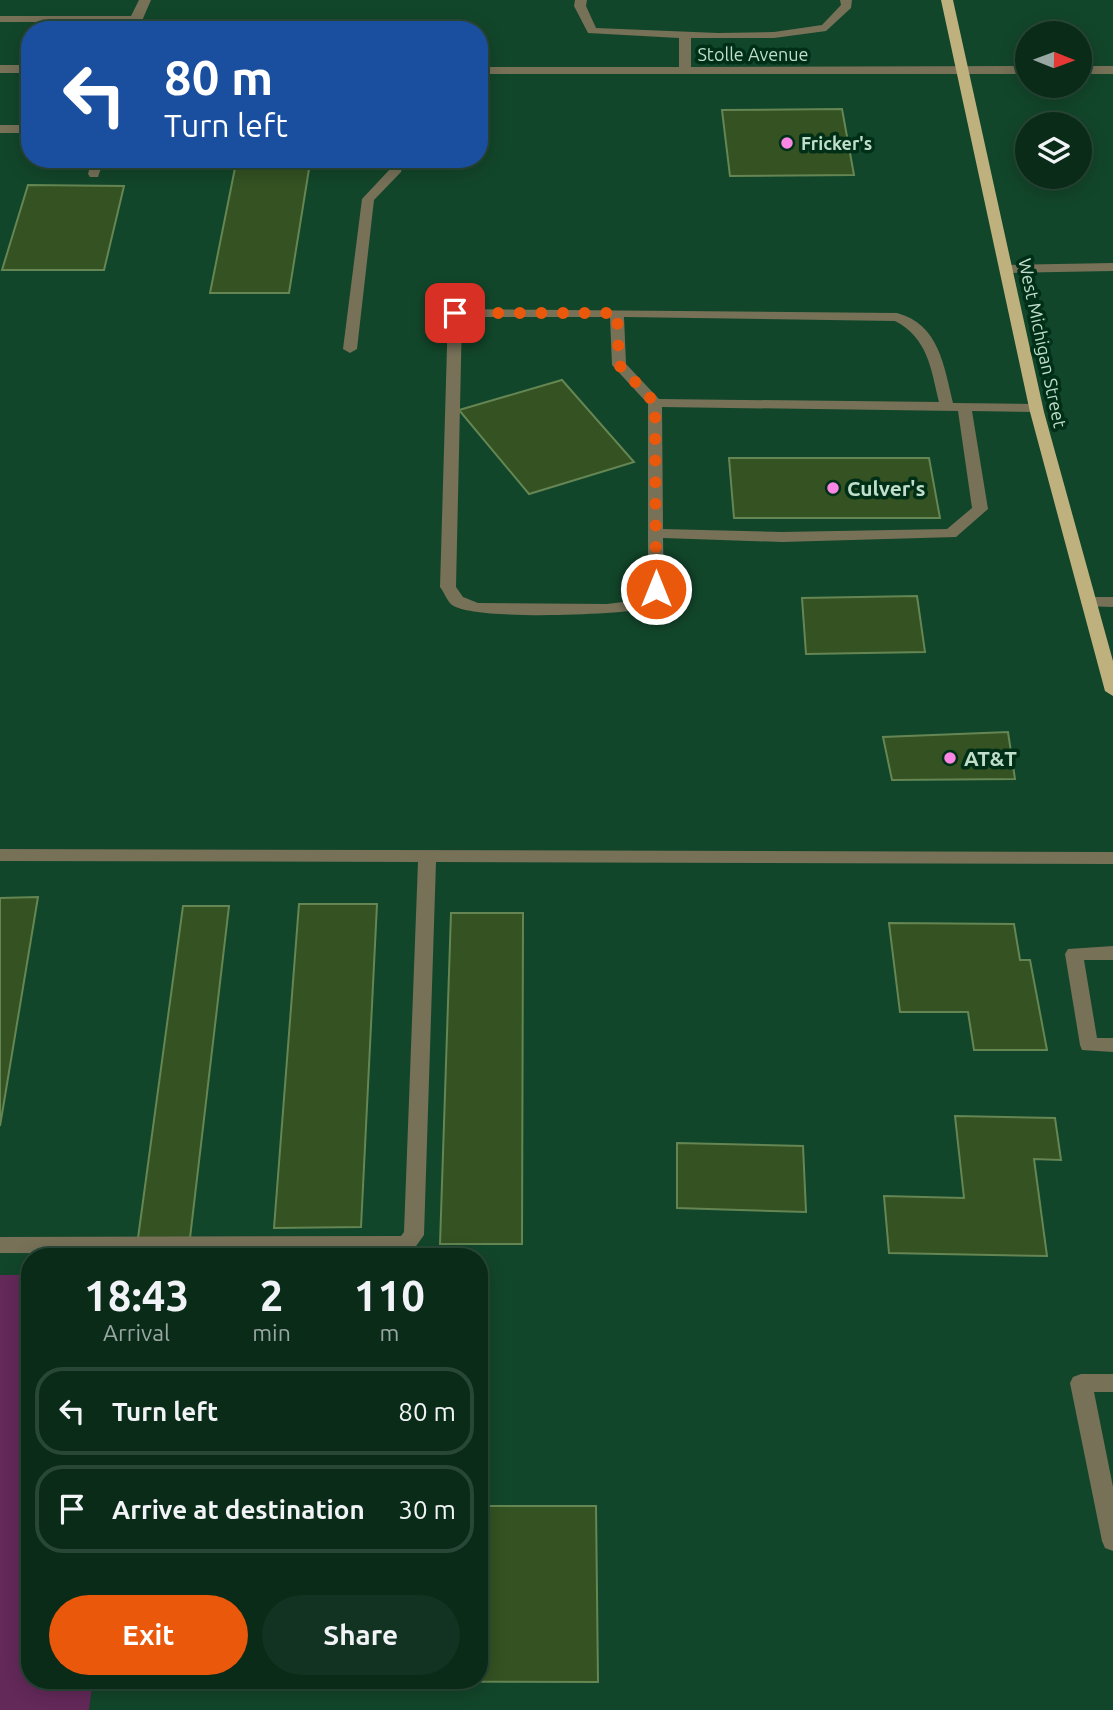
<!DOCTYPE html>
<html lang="en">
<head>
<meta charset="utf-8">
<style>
  :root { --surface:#092b18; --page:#123321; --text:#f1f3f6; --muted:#99a7a2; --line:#294737; --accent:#ea580c }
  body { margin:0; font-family:Ubuntu,sans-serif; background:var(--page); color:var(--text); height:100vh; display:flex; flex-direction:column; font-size:26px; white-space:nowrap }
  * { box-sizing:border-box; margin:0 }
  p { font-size:23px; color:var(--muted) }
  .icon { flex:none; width:38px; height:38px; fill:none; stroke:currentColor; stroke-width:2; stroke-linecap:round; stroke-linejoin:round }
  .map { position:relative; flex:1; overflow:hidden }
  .side { position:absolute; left:21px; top:1248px; width:467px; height:441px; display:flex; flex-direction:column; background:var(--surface); border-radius:28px; box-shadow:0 4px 18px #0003,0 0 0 2px var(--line) }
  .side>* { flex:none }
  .hud { position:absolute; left:21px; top:21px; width:467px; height:147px; border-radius:28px; box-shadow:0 4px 18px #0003,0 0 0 2px var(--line); background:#1a4fa0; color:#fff; overflow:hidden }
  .needle { width:46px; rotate:91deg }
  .fabs { position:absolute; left:1015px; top:21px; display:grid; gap:14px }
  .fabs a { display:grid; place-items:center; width:77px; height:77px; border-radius:50%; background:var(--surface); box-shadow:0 4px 18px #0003,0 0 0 2px var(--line); font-size:35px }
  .pin { position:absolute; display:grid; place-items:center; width:60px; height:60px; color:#fff; margin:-30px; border-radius:14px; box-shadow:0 4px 10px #0006 }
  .me { position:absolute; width:77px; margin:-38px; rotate:0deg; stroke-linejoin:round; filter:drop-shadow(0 0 5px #0008) }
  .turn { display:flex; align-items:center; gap:24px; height:147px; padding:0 28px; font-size:32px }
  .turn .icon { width:91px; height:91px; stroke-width:2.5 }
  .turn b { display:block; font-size:49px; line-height:60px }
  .eta { display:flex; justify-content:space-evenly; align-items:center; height:119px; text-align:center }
  .eta b { font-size:42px; font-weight:600; line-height:49px }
  .action { display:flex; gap:14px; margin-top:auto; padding:14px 28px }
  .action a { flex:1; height:80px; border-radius:42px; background:var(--accent); color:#fff; font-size:28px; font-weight:600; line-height:80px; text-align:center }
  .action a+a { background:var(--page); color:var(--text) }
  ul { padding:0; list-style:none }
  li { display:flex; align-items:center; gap:21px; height:88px; margin:0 14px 10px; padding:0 14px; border:4px solid var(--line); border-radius:28px }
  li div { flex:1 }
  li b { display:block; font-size:26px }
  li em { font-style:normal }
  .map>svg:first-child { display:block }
</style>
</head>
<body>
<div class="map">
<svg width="1113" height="1710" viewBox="0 0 1113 1710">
  <rect width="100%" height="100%" fill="#0c3920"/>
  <path fill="#12462a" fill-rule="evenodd" d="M0 0H1113V1710H89L93 1680H480V1256H30V1275H0ZM30 30H480V159H30ZM1027 33H1080V86H1027ZM1027 124H1080V177H1027Z"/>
  <polygon fill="#632959" points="0,1275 30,1275 30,1680 93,1680 89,1710 0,1710"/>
  <g fill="#345222" stroke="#658653" stroke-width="2">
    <polygon points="842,109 854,175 730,176 722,110"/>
    <polygon points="235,168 309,169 289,293 210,293"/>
    <polygon points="28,185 124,186 104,270 2,270"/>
    <polygon points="562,380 634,462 529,494 459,410"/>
    <polygon points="729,458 929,458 940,518 734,518"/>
    <polygon points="917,596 925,652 806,654 802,598"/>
    <polygon points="1008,732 1015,779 892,780 883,737"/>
    <polygon points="38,897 0,1126 0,898"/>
    <polygon points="299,904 377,904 361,1227 274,1228"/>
    <polygon points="183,906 229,906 190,1238 138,1238"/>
    <polygon points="451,913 523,913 522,1244 440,1244"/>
    <polygon points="889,923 1014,924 1020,960 1030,960 1047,1050 974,1050 968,1012 900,1012"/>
    <polygon points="955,1116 1055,1118 1061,1160 1034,1159 1047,1256 889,1253 884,1196 964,1198"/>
    <polygon points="677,1143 803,1146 806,1212 677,1208"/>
    <polygon points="480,1506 596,1506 598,1682 163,1681 480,1680"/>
  </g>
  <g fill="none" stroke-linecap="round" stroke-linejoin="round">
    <g fill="#777158" fill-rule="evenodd">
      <polygon points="139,0 151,0 138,30 126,30 129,22 0,22 0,16 131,16"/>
      <polygon points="575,0 587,0 586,6 596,28 718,33 774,32 822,25 841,5 840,0 852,0 851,8 826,31 774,38 691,38 691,67 1027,66 1027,74 480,74 480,67 679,67 679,38 588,33 574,6"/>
      <rect x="0" y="65" width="30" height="8"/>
      <rect x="1080" y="66" width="33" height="8"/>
      <rect x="0" y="125" width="30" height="8"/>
      <polygon points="92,159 104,159 98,177 90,177 88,174"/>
      <polygon points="392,159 404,159 401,172 374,200 357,349 350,353 343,349 362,199 391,168"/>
      <polygon points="1113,263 1113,271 1007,273 1000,269 1007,265"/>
      <path d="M455 309 897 313C939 324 944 366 953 403L1036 404 1043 408 1036 412 972 411 988 509 956 537 782 542 663 538 664 589 650 608C620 615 475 621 452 605 447 601 444 592 440 587L448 313ZM462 317H610L612 365 648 404V588L639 600 607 604 478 603 463 597 456 587ZM624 317 895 321C928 338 931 369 939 402L659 399 626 364ZM662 407 958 411 972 508 947 529 782 532 663 529Z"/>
      <polygon points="1089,597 1113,597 1113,607 1083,606 1081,602 1083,598"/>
      <polygon points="0,849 1113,852 1113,864 436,862 424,1235 414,1249 393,1254 0,1253 0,1237 401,1236 404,1232 418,862 0,861"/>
      <polygon points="1113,946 1113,960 1084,960 1097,1038 1113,1038 1113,1052 1082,1050 1080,1045 1065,954 1068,949"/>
      <polygon points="1081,1374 1113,1374 1113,1392 1094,1392 1113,1487 1113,1551 1105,1548 1102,1541 1070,1383 1073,1377"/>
    </g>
    <polygon fill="#bfb17e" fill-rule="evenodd" points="941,0 953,0 1044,412 1113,661 1113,696 1105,691 1030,412"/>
  </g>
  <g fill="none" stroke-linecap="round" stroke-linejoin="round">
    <polyline stroke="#ea580c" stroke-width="12" stroke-dasharray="0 21.6" points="455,313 617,313 619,365 655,403 656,589"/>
  </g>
  <g fill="#fc86e4" stroke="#002f17" stroke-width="2.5">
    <circle cx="787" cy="143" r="7"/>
    <circle cx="833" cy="488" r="7"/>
    <circle cx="950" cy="758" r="7"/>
  </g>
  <g text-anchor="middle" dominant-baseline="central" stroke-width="7" stroke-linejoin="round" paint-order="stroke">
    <g font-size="18" fill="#c1deca" stroke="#002f17">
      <text x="753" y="54">Stolle Avenue</text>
      <text transform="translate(1043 343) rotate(78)">West Michigan Street</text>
    </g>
    <g font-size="18" font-weight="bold" fill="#c1deca" stroke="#002f17" text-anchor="start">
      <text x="801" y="143">Fricker's</text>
    </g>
    <g font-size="21" font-weight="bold" fill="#c1deca" stroke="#002f17" text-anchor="start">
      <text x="847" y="488">Culver's</text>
      <text x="964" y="758">AT&amp;T</text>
    </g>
  </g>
</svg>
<div class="fabs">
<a><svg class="needle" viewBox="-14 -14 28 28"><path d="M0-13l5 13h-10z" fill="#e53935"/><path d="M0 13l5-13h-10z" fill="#99a7a2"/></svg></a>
<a><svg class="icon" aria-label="layers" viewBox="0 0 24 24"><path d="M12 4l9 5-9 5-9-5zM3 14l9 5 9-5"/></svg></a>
</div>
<div class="pin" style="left:455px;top:313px;background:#d93025"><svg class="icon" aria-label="arrive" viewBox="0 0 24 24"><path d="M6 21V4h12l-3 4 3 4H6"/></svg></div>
<svg class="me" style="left:656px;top:589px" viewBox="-20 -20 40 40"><circle r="17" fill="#ea580c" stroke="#fff" stroke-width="3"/><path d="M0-11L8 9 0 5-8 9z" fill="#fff"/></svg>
<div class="hud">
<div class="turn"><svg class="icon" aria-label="left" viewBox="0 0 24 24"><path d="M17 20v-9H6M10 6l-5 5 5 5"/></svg><div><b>80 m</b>Turn left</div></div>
</div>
<section class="side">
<div class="eta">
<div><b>18:43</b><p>Arrival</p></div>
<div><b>2</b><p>min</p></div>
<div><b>110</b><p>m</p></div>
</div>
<ul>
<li><svg class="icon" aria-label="left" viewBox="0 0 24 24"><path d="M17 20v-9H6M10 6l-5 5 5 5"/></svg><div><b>Turn left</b></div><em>80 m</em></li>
<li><svg class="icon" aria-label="arrive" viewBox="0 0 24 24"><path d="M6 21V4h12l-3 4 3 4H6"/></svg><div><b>Arrive at destination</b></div><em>30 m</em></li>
</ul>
<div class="action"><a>Exit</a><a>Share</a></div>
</section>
</div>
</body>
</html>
